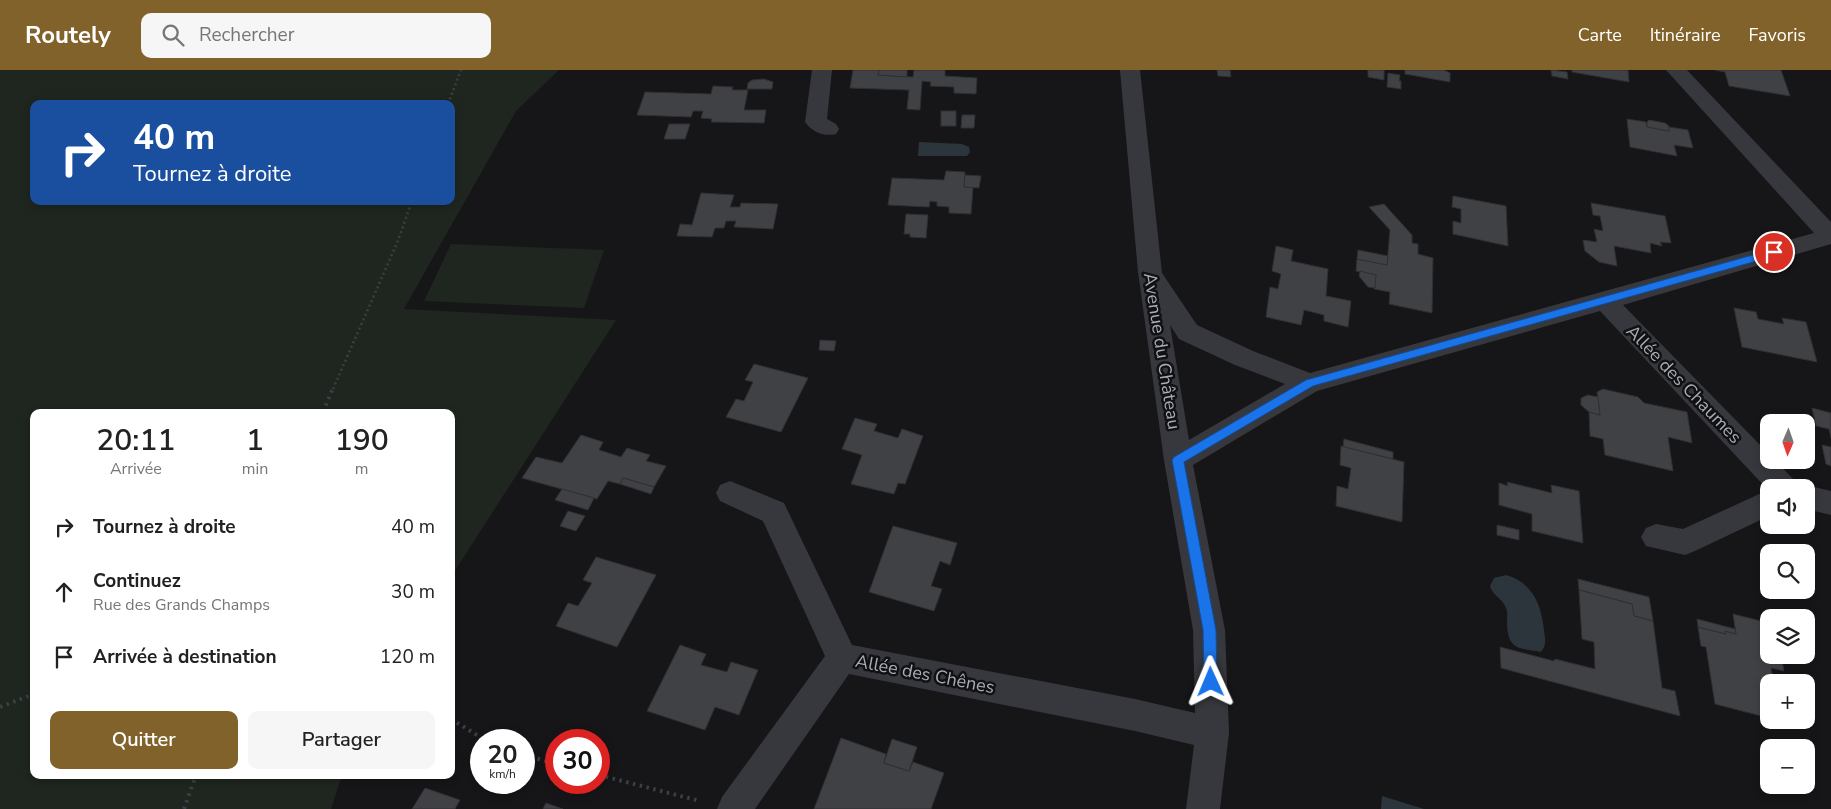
<!DOCTYPE html>
<html lang="fr">
<head>
<meta charset="utf-8">
<style>
  :root { --surface:#fff; --page:#f6f6f6; --text:#222; --muted:#767676; --accent:#80622a }
  body { margin:0; font-family:"Nunito Sans",sans-serif; background:var(--page); color:var(--text); height:100vh; display:flex; flex-direction:column; font-size:19px; white-space:nowrap }
  * { box-sizing:border-box; margin:0 }
  p { font-size:16px; color:var(--muted) }
  .icon { flex:none; width:28px; height:28px; fill:none; stroke:currentColor; stroke-width:2; stroke-linecap:round; stroke-linejoin:round }
  .map { position:relative; flex:1; overflow:hidden }
  .side { position:absolute; left:30px; top:339px; width:425px; height:370px; display:flex; flex-direction:column; background:var(--surface); border-radius:10px; box-shadow:0 2px 8px #0003 }
  .side>* { flex:none }
  .banner { position:absolute; left:30px; top:30px; width:425px; height:105px; border-radius:10px; box-shadow:0 2px 8px #0003; background:#1a4fa0; color:#fff; overflow:hidden }
  .needle { width:32px; rotate:182deg }
  .tools { position:absolute; left:1760px; top:344px; display:grid; gap:10px }
  .tools a { display:grid; place-items:center; width:55px; height:55px; border-radius:10px; background:var(--surface); box-shadow:0 2px 8px #0003; font-size:25px }
  .speed { position:absolute; left:470px; top:659px; display:flex; gap:10px; font-size:25px; font-weight:700; text-align:center }
  .speed>* { display:grid; place-content:center; width:65px; height:65px; border-radius:50%; background:var(--surface); box-shadow:0 2px 8px #0003; line-height:1 }
  .speed small { font-size:12px; font-weight:400 }
  .speed .limit { border:8px solid #d22; background:#fff; color:#111 }
  .pin { position:absolute; display:grid; place-items:center; width:42px; height:42px; color:#fff; margin:-21px; border:2px solid #fff; border-radius:50%; box-shadow:0 1px 5px #0007 }
  .me { position:absolute; width:55px; margin:-28px; rotate:359deg; stroke-linejoin:round; filter:drop-shadow(0 0 4px #0008) }
  .turn { display:flex; align-items:center; gap:18px; height:105px; padding:0 20px; font-size:22px }
  .turn .icon { width:65px; height:65px; stroke-width:2.5 }
  .turn b { display:block; font-size:35px; line-height:42px }
  .eta { display:flex; justify-content:space-evenly; align-items:center; height:85px; text-align:center }
  .eta b { font-size:30px; font-weight:600; line-height:35px }
  .action { display:flex; gap:10px; margin-top:auto; padding:10px 20px }
  .action a { flex:1; height:58px; border-radius:10px; background:var(--accent); color:#fff; font-size:20px; font-weight:600; line-height:58px; text-align:center }
  .action a+a { background:var(--page); color:var(--text) }
  ul { padding:0; list-style:none }
  li { display:flex; align-items:center; gap:15px; height:65px; padding:0 20px }
  li div { flex:1 }
  li b { display:block; font-size:19px }
  li em { font-style:normal }
  header { display:flex; align-items:center; gap:30px; box-sizing:border-box; height:70px; padding:0 25px; background:var(--accent); color:#fff }
  header strong { font-size:24px }
  nav { display:flex; gap:28px; margin-inline-start:auto; font-size:18px }
  .search { width:350px; height:45px; background:var(--page); display:flex; align-items:center; gap:12px; box-sizing:border-box; padding:0 18px; border-radius:10px; color:var(--muted); font-size:19px }
  .map>svg:first-child { display:block }
</style>
</head>
<body>
<header>
<strong>Routely</strong>
<div class="search"><svg class="icon" aria-label="search" viewBox="0 0 24 24"><circle cx="10" cy="10" r="6"/><path d="M15 15l6 6"/></svg>Rechercher</div>
<nav><a>Carte</a><a>Itinéraire</a><a>Favoris</a></nav>
</header>
<div class="map">
<svg width="1831" height="739" viewBox="0 0 1831 739">
  <rect width="100%" height="100%" fill="#161618"/>
  <g fill="#1e261f" fill-rule="evenodd">
    <path d="M0 0H559L516 41 404 239 616 250 451 507V342H34V705H342L331 739H0ZM34 34H451V131H34Z"/>
    <polygon points="451,174 604,180 584,238 424,231"/>
  </g>
  <g fill="#2c353c">
    <polygon points="919,72 962,74 969,77 970,82 967,86 918,86"/>
    <path d="M1506 505C1533 513 1541 534 1544 560 1545 568 1547 575 1541 582 1519 578 1508 580 1507 554 1507 549 1508 542 1506 538 1503 529 1492 525 1490 516L1494 508Z"/>
    <polygon points="1382,726 1424,739 1381,739"/>
  </g>
  <g fill="#404145" stroke="#303034">
    <polygon points="853,0 879,0 878,5 913,7 914,0 945,0 945,6 977,8 976,24 954,23 954,17 930,16 931,12 922,11 920,40 907,39 909,20 850,18"/>
    <polygon points="879,0 907,0 907,7 878,5"/>
    <polygon points="1217,0 1230,0 1231,7 1218,6"/>
    <polygon points="1368,0 1384,0 1384,10 1368,7"/>
    <polygon points="1405,0 1444,0 1450,3 1450,12 1405,4"/>
    <polygon points="1551,0 1567,2 1568,9 1552,6"/>
    <polygon points="1572,0 1628,0 1629,12 1572,2"/>
    <polygon points="1715,0 1781,0 1790,26 1729,16 1725,2"/>
    <polygon points="1388,3 1400,5 1399,11 1401,11 1401,19 1387,17"/>
    <polygon points="764,9 773,12 772,19 747,19 748,13 752,10"/>
    <polygon points="713,16 733,17 732,20 748,20 744,40 766,40 764,53 711,52 712,49 701,48 703,41 693,41 691,47 637,45 645,22 711,24"/>
    <rect x="941" y="41" width="15" height="15"/>
    <polygon points="962,45 975,45 974,58 961,58"/>
    <polygon points="1627,49 1646,52 1647,57 1669,61 1669,57 1688,60 1693,78 1674,75 1677,86 1630,77"/>
    <polygon points="1649,50 1665,53 1669,56 1669,61 1647,57 1647,52"/>
    <polygon points="669,54 690,54 685,69 664,69"/>
    <polygon points="946,101 965,102 964,117 973,117 971,144 949,143 949,137 937,136 937,132 930,131 929,137 888,135 892,108 944,110"/>
    <polygon points="965,105 981,106 979,118 964,117"/>
    <polygon points="701,123 734,125 730,137 740,137 741,133 778,134 773,159 734,157 736,151 726,151 724,158 715,158 712,167 677,166 680,154 692,155"/>
    <polygon points="1453,126 1506,136 1508,176 1453,164 1453,151 1461,153 1461,139 1452,137"/>
    <polygon points="1591,133 1665,146 1671,173 1660,172 1662,176 1650,173 1651,183 1614,176 1617,196 1599,192 1585,181 1583,170 1597,172 1594,159 1603,161 1600,146 1593,145"/>
    <polygon points="1384,134 1412,165 1412,173 1418,174 1418,184 1433,188 1432,243 1389,234 1390,222 1374,219 1376,205 1356,201 1357,189 1387,195 1390,160 1369,137"/>
    <polygon points="906,144 928,145 926,168 910,167 910,164 904,164"/>
    <polygon points="1276,176 1293,180 1291,191 1328,199 1326,226 1351,231 1348,257 1324,251 1324,245 1304,240 1301,255 1266,247 1270,217 1278,219 1281,204 1272,201"/>
    <polygon points="1358,180 1388,186 1387,195 1357,189"/>
    <polygon points="1360,201 1376,205 1375,218 1368,217 1359,206"/>
    <polygon points="1734,238 1756,242 1758,249 1784,254 1782,248 1806,252 1817,292 1742,277"/>
    <polygon points="820,270 836,271 834,281 819,280"/>
    <polygon points="754,294 808,308 781,362 726,347 736,329 744,331 753,312 745,310"/>
    <polygon points="1603,319 1638,327 1644,333 1687,342 1692,373 1668,367 1673,401 1605,385 1603,369 1590,366 1589,342 1600,345 1597,322"/>
    <polygon points="1588,325 1598,327 1600,345 1589,342 1581,335 1581,328"/>
    <polygon points="1812,338 1831,343 1831,368 1829,359 1816,356"/>
    <polygon points="855,348 877,354 874,361 898,368 902,359 923,366 905,414 898,413 894,424 851,414 862,385 842,379"/>
    <polygon points="581,365 603,372 599,380 621,387 627,378 650,385 646,391 666,396 654,417 623,408 620,414 608,411 597,429 522,408 536,387 562,393"/>
    <polygon points="1344,369 1393,382 1393,389 1343,377"/>
    <polygon points="1822,375 1831,377 1831,396 1826,394"/>
    <polygon points="1341,376 1404,392 1402,452 1336,436 1337,416 1348,419 1351,398 1340,395"/>
    <polygon points="623,408 654,417 651,424 620,414"/>
    <polygon points="1507,412 1552,423 1551,415 1579,421 1583,473 1532,461 1532,444 1499,435 1499,413 1508,416"/>
    <polygon points="562,419 594,428 588,440 555,430"/>
    <polygon points="568,441 585,446 576,461 560,456"/>
    <polygon points="1497,455 1519,460 1519,470 1497,465"/>
    <polygon points="893,456 957,473 950,495 940,491 931,516 942,519 934,541 869,522"/>
    <polygon points="596,487 656,505 617,577 556,556 568,533 578,536 592,513 583,510"/>
    <polygon points="1578,509 1649,527 1653,551 1634,546 1632,534 1579,520"/>
    <polygon points="1579,520 1632,534 1634,546 1653,551 1662,618 1675,621 1680,646 1501,598 1500,577 1554,591 1555,589 1595,599 1594,572 1582,569"/>
    <polygon points="1733,544 1769,553 1769,585 1781,585 1784,601 1771,598 1774,612 1769,612 1769,648 1715,634 1706,577 1701,576 1698,557 1726,564 1725,561 1736,564"/>
    <polygon points="1697,549 1735,559 1736,564 1725,561 1726,564 1698,557"/>
    <polygon points="680,575 706,584 701,595 727,602 731,592 758,600 739,645 715,637 705,660 647,641"/>
    <polygon points="841,668 886,684 884,693 909,701 913,692 944,703 931,739 814,739"/>
    <polygon points="892,669 917,677 909,701 884,693"/>
    <polygon points="425,718 460,730 455,739 412,739"/>
    <polygon points="546,733 563,739 543,739"/>
  </g>
  <g fill="none" stroke-linecap="round" stroke-linejoin="round">
    <g stroke="#3d3f44" stroke-width="2.5" stroke-dasharray="2 3" stroke-linecap="butt">
      <polyline points="448,34 461,0"/>
      <polyline points="333,319 397,173 412,131"/>
    </g>
    <g stroke="#3d3f44" stroke-width="4" stroke-dasharray="2.5 4.5" stroke-linecap="butt">
      <polyline points="323,342 333,318"/>
      <polyline points="0,637 34,624"/>
      <polyline points="451,649 485,670"/>
      <polyline points="524,685 556,694"/>
      <polyline points="599,705 700,731"/>
      <polyline points="184,739 196,705"/>
    </g>
    <g fill="#37383d" fill-rule="evenodd">
      <path d="M812 0H832L827 49 836 54 839 59 836 64C824 67 812 62 805 52Z"/>
      <path d="M1120 0H1140L1162 203 1197 255 1253 281 1310 303 1814 163 1666 0H1687L1831 152V174L1623 235 1769 384V390H1775L1794 410 1798 418H1769V446L1695 481 1685 485 1646 476 1641 467 1646 458 1656 454 1683 459 1768 420 1600 241 1317 321 1193 395 1225 560 1229 663 1220 739H1186L1194 675 1135 661 849 604 755 739H717L722 727 825 586 763 451 720 431 716 423 720 415 730 411 784 433 852 575 1135 629 1195 643 1193 560 1164 390 1138 202ZM1170 255 1179 269 1235 295 1285 314 1189 370Z"/>
      <polygon points="1806,415 1831,421 1831,445 1806,439 1806,418 1799,418"/>
    </g>
  </g>
  <polygon fill="#1a73e8" stroke="#114b97" points="1774,179 1778,180 1778,185 1313,316 1184,392 1216,560 1217,612 1215,616 1211,618 1206,616 1204,612 1203,560 1172,390 1174,387 1306,310"/>
  <g text-anchor="middle" dominant-baseline="central" stroke-width="5" stroke-linejoin="round" paint-order="stroke">
    <g font-size="18" fill="#a8adb8" stroke="#111113">
      <text transform="translate(1162 281) rotate(81)">Avenue du Château</text>
      <text transform="translate(1684 314) rotate(46)">Allée des Chaumes</text>
      <text transform="translate(925 604) rotate(11)">Allée des Chênes</text>
    </g>
  </g>
</svg>
<div class="tools">
<a><svg class="needle" viewBox="-14 -14 28 28"><path d="M0-13l5 13h-10z" fill="#e53935"/><path d="M0 13l5-13h-10z" fill="#767676"/></svg></a>
<a><svg class="icon" aria-label="sound" viewBox="0 0 24 24"><path d="M4 9h4l5-4v14l-5-4H4zM17 9q2 3 0 6"/></svg></a>
<a><svg class="icon" aria-label="search" viewBox="0 0 24 24"><circle cx="10" cy="10" r="6"/><path d="M15 15l6 6"/></svg></a>
<a><svg class="icon" aria-label="layers" viewBox="0 0 24 24"><path d="M12 4l9 5-9 5-9-5zM3 14l9 5 9-5"/></svg></a>
<a>+</a>
<a>−</a>
</div>
<div class="speed"><div>20<small>km/h</small></div><div class="limit">30</div></div>
<div class="pin" style="left:1774px;top:182px;background:#d93025"><svg class="icon" aria-label="arrive" viewBox="0 0 24 24"><path d="M6 21V4h12l-3 4 3 4H6"/></svg></div>
<svg class="me" style="left:1211px;top:612px" viewBox="-20 -20 40 40"><path d="M0-17L14 15 0 8-14 15z" fill="#1a73e8" stroke="#fff" stroke-width="4"/></svg>
<div class="banner">
<div class="turn"><svg class="icon" aria-label="right" viewBox="0 0 24 24"><path d="M7 20v-9h11M14 6l5 5-5 5"/></svg><div><b>40 m</b>Tournez à droite</div></div>
</div>
<section class="side">
<div class="eta">
<div><b>20:11</b><p>Arrivée</p></div>
<div><b>1</b><p>min</p></div>
<div><b>190</b><p>m</p></div>
</div>
<ul>
<li><svg class="icon" aria-label="right" viewBox="0 0 24 24"><path d="M7 20v-9h11M14 6l5 5-5 5"/></svg><div><b>Tournez à droite</b></div><em>40 m</em></li>
<li><svg class="icon" aria-label="ahead" viewBox="0 0 24 24"><path d="M12 20V5M6 11l6-6 6 6"/></svg><div><b>Continuez</b><p>Rue des Grands Champs</p></div><em>30 m</em></li>
<li><svg class="icon" aria-label="arrive" viewBox="0 0 24 24"><path d="M6 21V4h12l-3 4 3 4H6"/></svg><div><b>Arrivée à destination</b></div><em>120 m</em></li>
</ul>
<div class="action"><a>Quitter</a><a>Partager</a></div>
</section>
</div>
</body>
</html>
